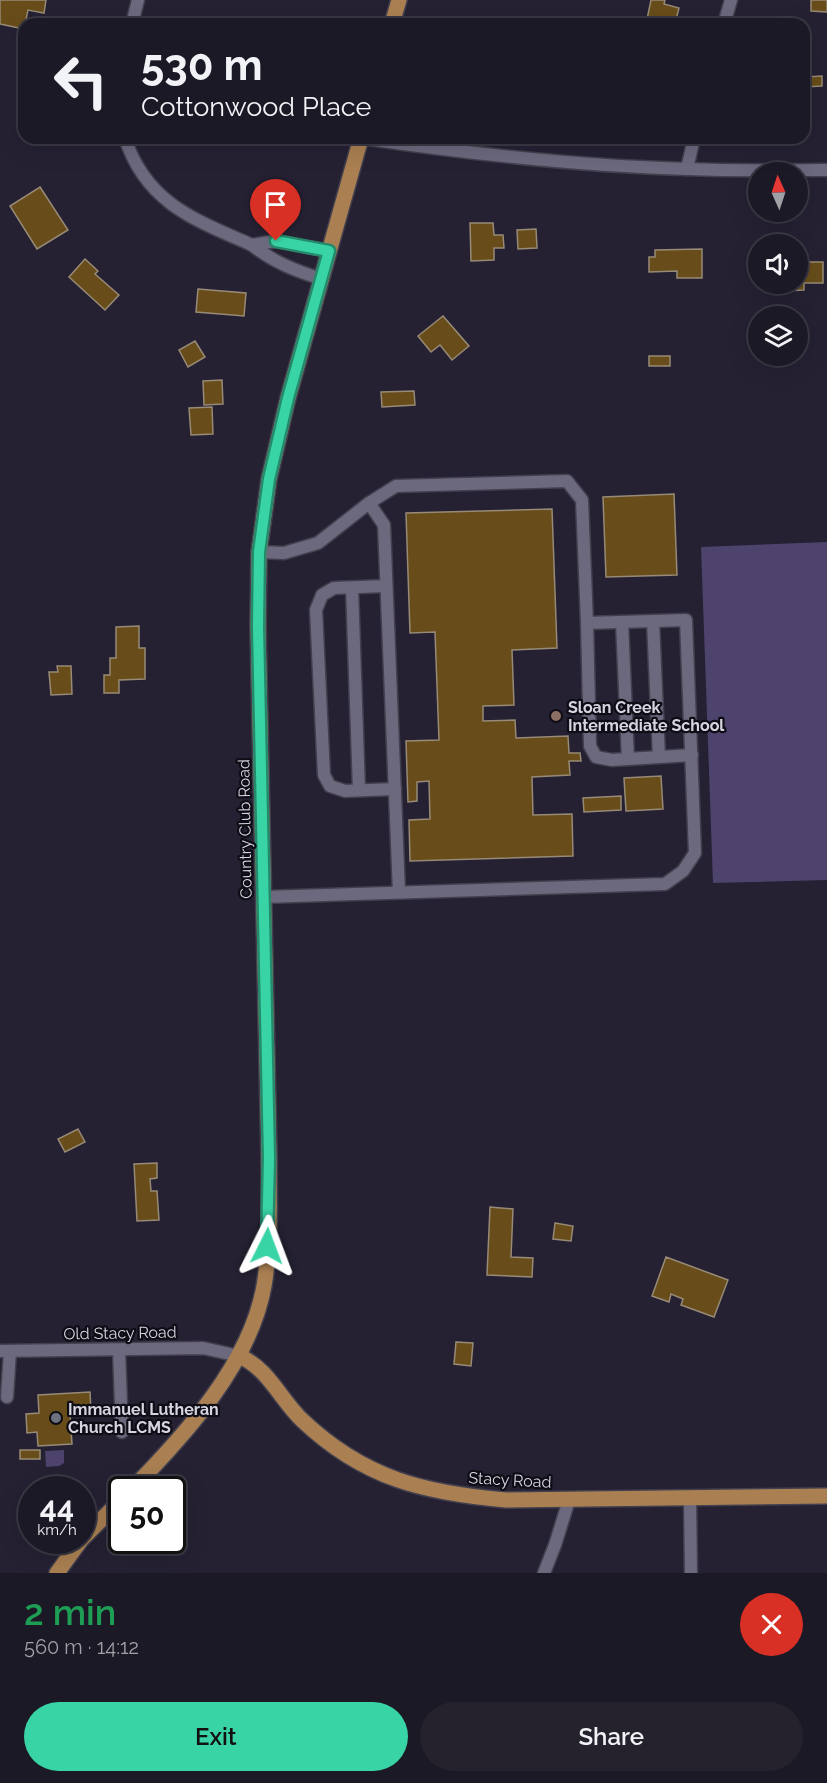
<!DOCTYPE html>
<html lang="en">
<head>
<meta charset="utf-8">
<style>
  :root { --surface:#1c1926; --page:#25222e; --text:#f1f3f6; --muted:#a0a0a7; --line:#3a3843; --accent:#39d4a5 }
  body { margin:0; font-family:Raleway,sans-serif; background:var(--page); color:var(--text); height:100vh; display:flex; flex-direction:column; font-size:22px; white-space:nowrap }
  * { box-sizing:border-box; margin:0 }
  p { font-size:20px; color:var(--muted) }
  .icon { flex:none; width:33px; height:33px; fill:none; stroke:currentColor; stroke-width:2; stroke-linecap:round; stroke-linejoin:round }
  .map { position:relative; height:1573px; overflow:hidden }
  .side { display:flex; flex-direction:column; background:var(--surface); flex:1 }
  .side>* { flex:none }
  .hud { position:absolute; left:18px; top:18px; width:792px; height:126px; border-radius:18px; box-shadow:0 6px 24px #0002,0 0 0 2px var(--line); background:#1c1926; color:var(--text); overflow:hidden }
  .needle { width:39px; rotate:357deg }
  .tools { position:absolute; left:748px; top:162px; display:grid; gap:12px }
  .tools a { display:grid; place-items:center; width:60px; height:60px; border-radius:50%; background:var(--surface); box-shadow:0 6px 24px #0002,0 0 0 2px var(--line); font-size:30px }
  .speed { position:absolute; left:18px; top:1476px; display:flex; gap:12px; font-size:30px; font-weight:700; text-align:center }
  .speed>* { display:grid; place-content:center; width:78px; height:78px; border-radius:50%; background:var(--surface); box-shadow:0 6px 24px #0002,0 0 0 2px var(--line); line-height:1 }
  .speed small { font-size:15px; font-weight:400 }
  .speed .limit { border:3px solid #111; border-radius:9px; background:#fff; color:#111 }
  .pin { position:absolute; display:grid; place-items:center; width:51px; height:51px; color:#fff; margin:-62px -26px; border-radius:50% 50% 50% 0; rotate:-45deg; box-shadow:0 0 6px #0007 }
  .pin .icon { rotate:45deg }
  .me { position:absolute; width:66px; margin:-33px; rotate:3deg; stroke-linejoin:round; filter:drop-shadow(0 0 4px #0008) }
  .turn { display:flex; align-items:center; gap:21px; height:126px; padding:0 24px; font-size:27px }
  .turn .icon { width:78px; height:78px; stroke-width:2.5 }
  .turn b { display:block; font-size:42px; line-height:51px }
  .round { display:grid; place-items:center; flex:none; width:63px; height:63px; border-radius:32px; background:var(--page) }
  .summary { display:flex; align-items:center; justify-content:space-between; height:102px; padding:0 24px }
  h1 { font-size:36px; font-weight:600; line-height:45px; color:#1e9e55 }
  .cta { display:flex; gap:12px; margin-top:auto; padding:12px 24px }
  .cta a { flex:1; height:69px; border-radius:36px; background:var(--accent); color:#111; font-size:24px; font-weight:600; line-height:69px; text-align:center }
  .cta a+a { background:var(--page); color:var(--text) }
  .map>svg:first-child { display:block }
</style>
</head>
<body>
<div class="map">
<svg width="827" height="1573" viewBox="0 0 827 1573">
  <rect width="100%" height="100%" fill="#252133"/>
  <g fill="#4d436d">
    <polygon points="827,542 827,880 713,883 701,547"/>
    <polygon points="64,1450 64,1463 59,1466 46,1467 45,1451"/>
  </g>
  <g fill="#684d1a" stroke="#978a76" stroke-width="1.5">
    <polygon points="0,0 46,0 44,13 28,10 24,29 0,24"/>
    <polygon points="651,0 665,0 664,4 679,8 675,24 646,24"/>
    <polygon points="811,0 827,0 827,12 811,11"/>
    <polygon points="804,53 805,53 807,76 804,76"/>
    <polygon points="822,76 822,86 804,87 804,77"/>
    <polygon points="40,187 68,230 37,249 10,206"/>
    <polygon points="470,223 493,223 494,235 503,235 504,248 494,248 494,260 471,261"/>
    <polygon points="536,229 537,248 518,249 517,230"/>
    <polygon points="702,249 702,278 677,278 677,271 649,272 649,257 655,257 655,250"/>
    <polygon points="85,259 98,271 95,274 119,295 105,310 69,277"/>
    <polygon points="798,262 823,262 823,283 804,283 804,290 782,291 782,284 798,284"/>
    <polygon points="198,289 246,293 244,316 196,312"/>
    <polygon points="443,316 469,346 452,360 440,345 431,352 418,336"/>
    <polygon points="195,341 205,357 188,367 179,350"/>
    <rect x="649" y="356" width="21" height="10"/>
    <polygon points="222,380 223,404 204,405 203,381"/>
    <polygon points="414,391 415,405 382,407 381,392"/>
    <polygon points="212,407 213,434 191,435 189,408"/>
    <polygon points="674,494 677,575 606,577 603,497"/>
    <polygon points="552,509 557,648 512,650 514,705 483,706 483,721 515,720 516,738 568,736 569,753 580,753 581,761 569,761 570,775 532,777 533,815 572,814 573,856 410,861 409,820 430,819 429,781 417,782 417,801 408,802 406,741 439,740 435,632 410,633 406,513"/>
    <polygon points="139,626 139,648 145,648 145,679 119,680 119,693 104,693 104,675 110,675 110,658 116,658 116,627"/>
    <polygon points="57,666 71,666 72,694 51,695 49,672 58,672"/>
    <polygon points="661,776 663,809 626,811 624,778"/>
    <polygon points="621,796 621,810 584,812 583,798"/>
    <polygon points="78,1129 85,1142 65,1152 58,1139"/>
    <polygon points="157,1163 157,1178 150,1179 151,1191 157,1191 159,1220 137,1221 134,1164"/>
    <polygon points="490,1207 513,1209 511,1257 533,1258 532,1277 487,1275"/>
    <polygon points="555,1223 573,1226 571,1241 553,1239"/>
    <polygon points="666,1257 728,1280 714,1317 681,1305 683,1299 671,1294 669,1302 652,1296"/>
    <polygon points="456,1342 473,1343 471,1366 454,1364"/>
    <polygon points="90,1392 91,1413 70,1414 72,1444 38,1446 37,1432 27,1433 26,1414 39,1413 38,1395"/>
    <rect x="20" y="1450" width="20" height="9"/>
  </g>
  <g fill="none" stroke-linecap="round" stroke-linejoin="round">
    <defs>
      <g id="minor">
        <polyline points="132,24 138,0"/>
        <polyline points="724,24 731,0"/>
        <path d="M125 138C146 203 195 220 252 245"/>
        <path d="M361 138C470 154 579 166 689 169 735 171 781 170 827 170"/>
        <polyline points="687,169 694,138"/>
        <path d="M322 279C296 271 273 262 252 245L276 241 329 251"/>
        <polyline points="369,503 384,525 399,892"/>
        <polyline points="259,552 284,553 318,543 369,503 396,486 567,481 582,500 587,623 686,620 695,853 683,871 665,884 264,897"/>
        <polyline points="386,586 334,588 322,595 316,610 324,775 330,786 345,791 395,789"/>
        <polyline points="352,588 359,790"/>
        <polyline points="653,621 659,757"/>
        <polyline points="622,622 628,759"/>
        <polyline points="587,623 590,746 596,757 612,760 692,755"/>
        <polyline points="119,1350 122,1432"/>
        <polyline points="0,1351 203,1348 239,1356"/>
        <polyline points="7,1397 10,1351"/>
        <polyline points="690,1498 691,1573"/>
        <polyline points="544,1573 555,1545 569,1500"/>
      </g>
      <g id="major">
        <polyline points="392,24 399,0"/>
        <path d="M239 1356C267 1367 281 1400 302 1420 364 1479 425 1493 506 1500L827 1496"/>
        <path d="M131 1490C185 1435 250 1364 264 1286 271 1244 269 1200 269 1158L258 626 259 552 269 479 288 398 361 138"/>
        <polyline points="82,1539 122,1499"/>
        <polyline points="57,1573 81,1540"/>
      </g>
    </defs>
    <use href="#minor" stroke="#423f4e" stroke-width="15"/>
    <use href="#major" stroke="#423f4e" stroke-width="18"/>
    <use href="#minor" stroke="#6c687e" stroke-width="12"/>
    <use href="#major" stroke="#aa8052" stroke-width="15"/>
  </g>
  <g fill="none" stroke-linecap="round" stroke-linejoin="round">
    <defs>
      <polyline id="route" points="267,1246 269,1158 258,626 259,552 269,479 288,398 329,251 276,241"/>
    </defs>
    <use href="#route" stroke="#258a6b" stroke-width="15"/>
    <use href="#route" stroke="#39d4a5" stroke-width="10"/>
  </g>
  <circle fill="#8d6e63" stroke="#0e0c14" stroke-width="2" cx="556" cy="716" r="6"/>
  <circle fill="#6b7280" stroke="#0e0c14" stroke-width="2" cx="56" cy="1418" r="6"/>
  <g text-anchor="middle" dominant-baseline="central" stroke-width="4.5" stroke-linejoin="round" paint-order="stroke">
    <g font-size="16" font-weight="bold" fill="#d6d4e0" stroke="#0e0c14" text-anchor="start">
      <text x="568" y="707">Sloan Creek<tspan x="568" dy="18">Intermediate School</tspan></text>
      <text x="68" y="1409">Immanuel Lutheran<tspan x="68" dy="18">Church LCMS</tspan></text>
    </g>
    <g font-size="16" fill="#d6d4e0" stroke="#0e0c14">
      <text transform="translate(245 829) rotate(-91)">Country Club Road</text>
      <text transform="translate(120 1333) rotate(-1)">Old Stacy Road</text>
      <text transform="translate(510 1480) rotate(3)">Stacy Road</text>
    </g>
  </g>
</svg>
<div class="tools">
<a><svg class="needle" viewBox="-14 -14 28 28"><path d="M0-13l5 13h-10z" fill="#e53935"/><path d="M0 13l5-13h-10z" fill="#a0a0a7"/></svg></a>
<a><svg class="icon" aria-label="sound" viewBox="0 0 24 24"><path d="M4 9h4l5-4v14l-5-4H4zM17 9q2 3 0 6"/></svg></a>
<a><svg class="icon" aria-label="layers" viewBox="0 0 24 24"><path d="M12 4l9 5-9 5-9-5zM3 14l9 5 9-5"/></svg></a>
</div>
<div class="speed"><div>44<small>km/h</small></div><div class="limit">50</div></div>
<div class="pin" style="left:276px;top:241px;background:#d93025"><svg class="icon" aria-label="arrive" viewBox="0 0 24 24"><path d="M6 21V4h12l-3 4 3 4H6"/></svg></div>
<svg class="me" style="left:267px;top:1246px" viewBox="-20 -20 40 40"><path d="M0-17L14 15 0 8-14 15z" fill="#39d4a5" stroke="#fff" stroke-width="4"/></svg>
<div class="hud">
<div class="turn"><svg class="icon" aria-label="left" viewBox="0 0 24 24"><path d="M17 20v-9H6M10 6l-5 5 5 5"/></svg><div><b>530 m</b>Cottonwood Place</div></div>
</div>
</div>
<section class="side">
<div class="summary"><div><h1>2 min</h1><p>560 m · 14:12</p></div><a class="round" style="background:#d93025;color:#fff"><svg class="icon" aria-label="close" viewBox="0 0 24 24"><path d="M6 6l12 12M18 6L6 18"/></svg></a></div>
<div class="cta"><a>Exit</a><a>Share</a></div>
</section>
</body>
</html>
